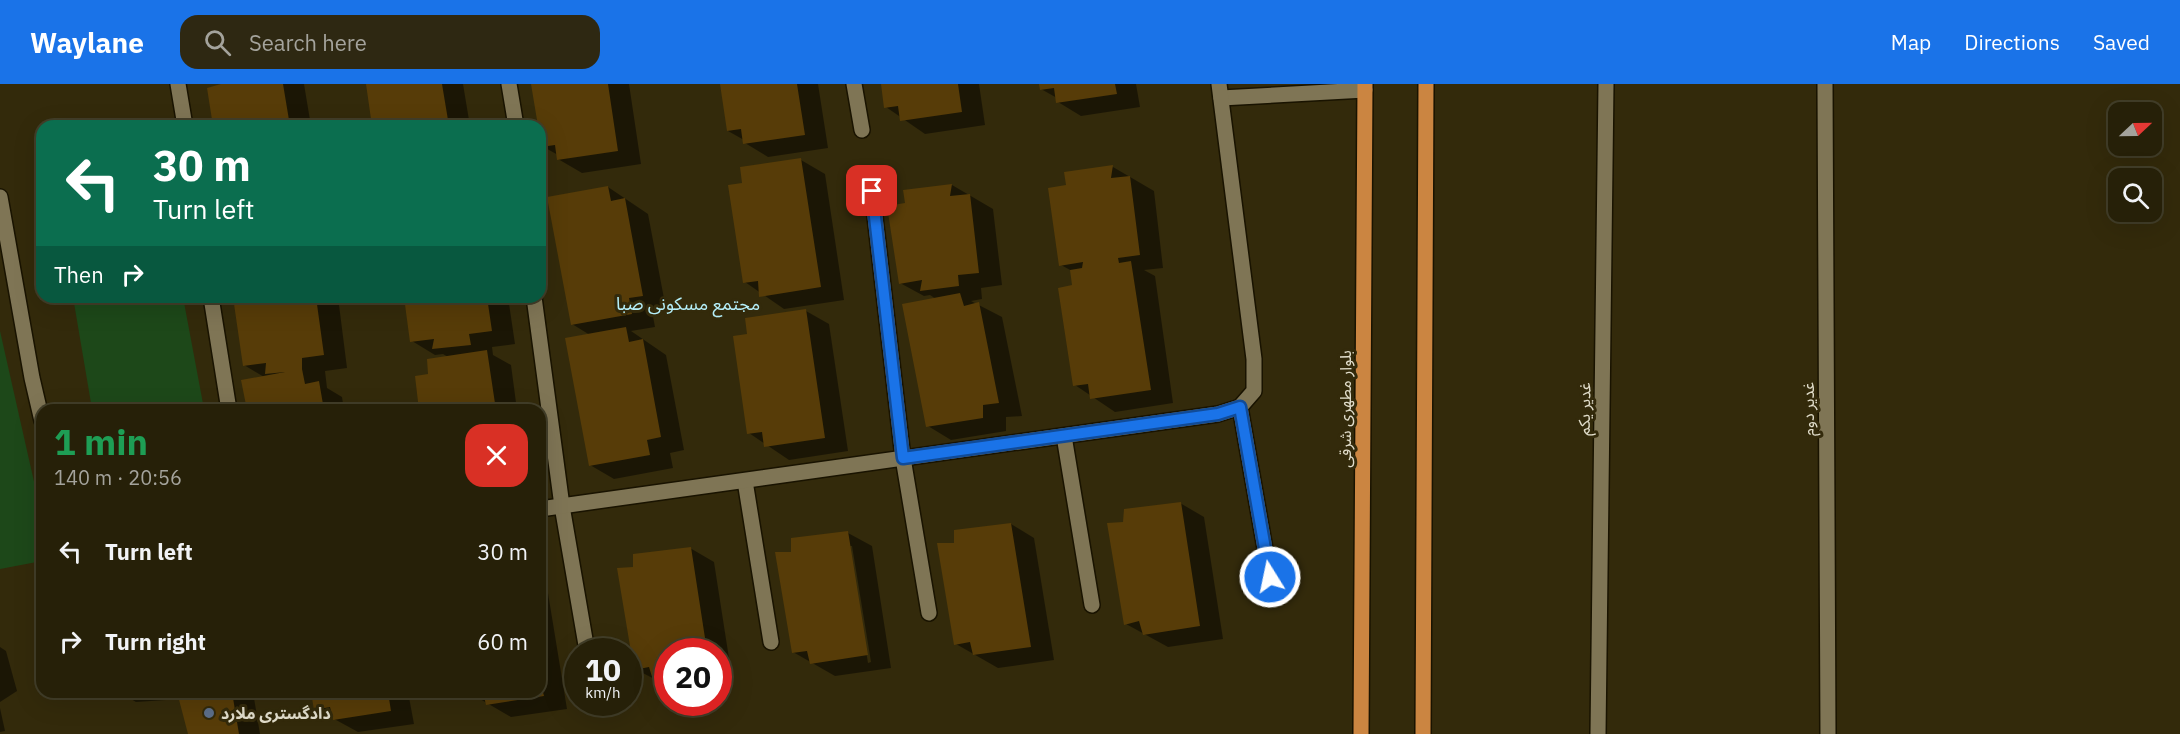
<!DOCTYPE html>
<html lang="en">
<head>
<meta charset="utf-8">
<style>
  :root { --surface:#262008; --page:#2e2812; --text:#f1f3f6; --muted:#a4a39c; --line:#423e29; --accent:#1a73e8 }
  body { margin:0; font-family:"IBM Plex Sans","Noto Sans Arabic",sans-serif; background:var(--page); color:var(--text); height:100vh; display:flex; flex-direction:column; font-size:22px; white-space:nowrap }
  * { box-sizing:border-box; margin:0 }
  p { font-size:20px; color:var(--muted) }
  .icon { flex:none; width:33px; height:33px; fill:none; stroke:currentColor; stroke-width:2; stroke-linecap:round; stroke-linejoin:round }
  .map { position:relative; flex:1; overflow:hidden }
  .panel { position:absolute; left:36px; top:320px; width:510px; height:294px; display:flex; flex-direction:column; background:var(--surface); border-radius:18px; box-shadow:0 6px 24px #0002,0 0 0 2px var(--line) }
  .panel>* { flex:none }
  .guide { position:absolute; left:36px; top:36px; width:510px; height:183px; border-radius:18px; box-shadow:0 6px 24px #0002,0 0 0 2px var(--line); background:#0b6e4f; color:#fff; overflow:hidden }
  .needle { width:39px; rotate:68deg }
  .buttons { position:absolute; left:2108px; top:18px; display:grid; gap:12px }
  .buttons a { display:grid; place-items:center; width:54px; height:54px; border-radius:12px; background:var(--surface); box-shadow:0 6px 24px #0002,0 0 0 2px var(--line); font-size:30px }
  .speed { position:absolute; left:564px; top:554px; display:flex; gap:12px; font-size:30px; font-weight:700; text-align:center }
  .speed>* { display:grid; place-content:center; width:78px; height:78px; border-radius:50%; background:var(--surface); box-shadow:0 6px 24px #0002,0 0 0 2px var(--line); line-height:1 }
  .speed small { font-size:15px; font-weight:400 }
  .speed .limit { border:9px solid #d22; background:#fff; color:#111 }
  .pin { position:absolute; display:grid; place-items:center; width:51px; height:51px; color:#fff; margin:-26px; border-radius:12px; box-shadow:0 3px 9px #0006 }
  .me { position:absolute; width:66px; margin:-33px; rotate:350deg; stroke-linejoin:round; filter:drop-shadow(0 0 4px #0008) }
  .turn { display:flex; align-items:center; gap:21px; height:126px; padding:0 18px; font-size:27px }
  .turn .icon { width:78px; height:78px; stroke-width:2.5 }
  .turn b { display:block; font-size:42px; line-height:51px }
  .then { display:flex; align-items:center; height:57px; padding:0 18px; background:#0003; gap:12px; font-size:22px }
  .round { display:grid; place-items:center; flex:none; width:63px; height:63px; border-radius:18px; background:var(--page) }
  .overview { display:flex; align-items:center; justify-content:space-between; height:102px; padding:0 18px }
  h1 { font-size:36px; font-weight:800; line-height:45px; color:#1e9e55 }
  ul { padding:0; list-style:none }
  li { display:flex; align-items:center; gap:18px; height:90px; padding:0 18px }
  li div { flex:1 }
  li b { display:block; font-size:22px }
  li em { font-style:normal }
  header { display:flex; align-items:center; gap:36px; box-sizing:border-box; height:84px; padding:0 30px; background:var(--accent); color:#fff }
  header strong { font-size:28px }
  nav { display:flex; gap:33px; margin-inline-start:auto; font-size:21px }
  .search { width:420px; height:54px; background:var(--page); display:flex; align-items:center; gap:15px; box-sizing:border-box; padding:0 21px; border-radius:18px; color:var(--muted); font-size:22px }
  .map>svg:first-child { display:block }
</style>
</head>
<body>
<header>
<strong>Waylane</strong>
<div class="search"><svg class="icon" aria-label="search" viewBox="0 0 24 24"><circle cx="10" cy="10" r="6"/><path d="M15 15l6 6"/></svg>Search here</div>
<nav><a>Map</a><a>Directions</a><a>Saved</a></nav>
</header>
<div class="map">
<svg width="2180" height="650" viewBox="0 0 2180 650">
  <rect width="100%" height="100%" fill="#332a0b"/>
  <g fill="#1d4819">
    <polygon points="73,213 183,213 204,325 92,325"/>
    <polygon points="0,247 42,433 42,477 0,485"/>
  </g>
  <g fill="#0007" fill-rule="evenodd">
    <polygon points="222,0 304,0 311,42 214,42"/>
    <polygon points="367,0 463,0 470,42 373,42"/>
    <polygon points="533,0 629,0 641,80 582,89 558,75 558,71 542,62"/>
    <polygon points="721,0 818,0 828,64 768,73 745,59 744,56 728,47"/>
    <polygon points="882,0 979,0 985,41 925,50 886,23"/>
    <polygon points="1040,0 1136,0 1140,23 1081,32 1058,18 1057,14 1041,5"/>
    <polygon points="801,76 825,90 844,216 784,225 745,198 744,100"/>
    <polygon points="1113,83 1154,107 1163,184 1144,186 1155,192 1173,319 1115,328 1075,301 1074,203 1072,187 1061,181 1068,102"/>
    <polygon points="952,101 993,125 1002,201 981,204 982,215 971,217 1002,233 1022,332 1006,333 1006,347 951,356 928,342 936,215 930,211 924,212 900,199 907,120 905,108"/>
    <polygon points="608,103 648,130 666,225 652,227 655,243 631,247 666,271 684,366 670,369 673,384 614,395 590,381 590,251 572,240"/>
    <polygon points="234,213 338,213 347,284 325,287 327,304 342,313 344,326 248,326 264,293 244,281"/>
    <polygon points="405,213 508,213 515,260 492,263 493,271 511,281 517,326 421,326 430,291 448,273 443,270 435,271 412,257"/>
    <polygon points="806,227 829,240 848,367 789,376 749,349 749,251"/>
    <polygon points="1180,419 1204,433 1223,555 1168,563 1126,540 1125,440"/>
    <polygon points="1011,440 1034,454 1054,576 998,584 956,560 955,461"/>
    <path d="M848 449 872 462 891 584 835 592 793 568 792 469ZM849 462H852L871 578 868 579Z"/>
    <polygon points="690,464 714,478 733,600 718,602 718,567 668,567 668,602 635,585 635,485"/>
    <polygon points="540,499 547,503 567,625 511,633 468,608 540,608"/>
    <polygon points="0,563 6,567 17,607 0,618"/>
    <polygon points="119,608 253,608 260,650 189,650 181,615 136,618"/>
    <polygon points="313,608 408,608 414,640 358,648 316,625"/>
    <polygon points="0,624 5,647 0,648"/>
  </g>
  <g fill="#573c08">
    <polygon points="221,0 283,0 290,42 213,42 207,4"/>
    <polygon points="366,0 442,0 449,42 372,42"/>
    <polygon points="531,0 608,0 618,67 557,76 555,61 541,63 540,42 538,42"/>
    <polygon points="720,0 797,0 805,51 743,60 741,45 727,47"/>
    <polygon points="881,0 958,0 962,28 900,37 898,22 884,24"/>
    <polygon points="1039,0 1115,0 1117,10 1056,19 1054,4 1040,6"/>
    <polygon points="801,74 821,203 759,213 758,197 743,199 728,101 742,99 740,83"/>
    <polygon points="1113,81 1111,94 1130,92 1140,171 1118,174 1119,179 1131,177 1151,306 1090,315 1088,300 1073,302 1058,204 1072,201 1070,186 1082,184 1083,178 1059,182 1048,104 1066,101 1064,88"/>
    <polygon points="952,100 950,112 970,110 979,189 958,191 959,202 920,207 922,196 899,200 887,122 905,119 903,106"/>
    <polygon points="608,102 611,117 625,114 643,212 629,214 632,230 571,241 547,113"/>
    <polygon points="960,209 964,222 979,218 999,319 983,321 983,334 926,343 902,220"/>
    <polygon points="233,213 316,213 324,271 302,274 302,285 305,300 319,297 324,326 247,326 241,296 285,288 265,290 266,279 243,282"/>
    <polygon points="404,213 487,213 492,247 469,250 471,261 432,265 434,255 410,258"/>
    <polygon points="806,225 825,354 764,363 762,348 747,350 733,252 747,250 745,234"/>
    <polygon points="626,243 629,258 643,255 661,353 647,356 650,371 589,382 565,254"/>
    <polygon points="487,266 496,326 419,326 415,292 428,290 427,275"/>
    <polygon points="1181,418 1200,542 1143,551 1139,537 1124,541 1107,439 1123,438 1124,425"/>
    <polygon points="1011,439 1031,563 973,571 970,558 954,561 937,459 954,459 954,446"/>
    <polygon points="848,447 868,571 810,580 807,567 792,569 775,468 791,468 791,454"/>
    <polygon points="691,463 707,567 668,567 668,593 653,596 649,583 634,586 617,484 633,483 633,470"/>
    <polygon points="540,597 544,612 486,621 483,608 540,608"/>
    <polygon points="177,608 232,608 239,650 188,650"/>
    <polygon points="311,608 388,608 391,627 333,636 330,623 314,626"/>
  </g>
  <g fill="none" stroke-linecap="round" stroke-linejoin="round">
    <defs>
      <g id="minor">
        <polyline points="178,0 185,42"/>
        <polyline points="509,0 516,42"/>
        <polyline points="854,0 862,46"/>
        <polyline points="1825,0 1828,650"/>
        <polyline points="1221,14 1365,6"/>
        <polyline points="872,107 903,374 929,529"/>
        <polyline points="0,113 32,294 42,337"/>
        <polyline points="211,213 229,326"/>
        <polyline points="534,213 562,422 587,567"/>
        <polyline points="1240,323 1270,493"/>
        <polyline points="1064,352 1092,521"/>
        <polyline points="745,397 771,558"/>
        <polyline points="540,425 1218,330 1240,323 1254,307 1254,275 1219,0"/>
        <polyline points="1598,650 1606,0"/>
      </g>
      <g id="major">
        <polyline points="1361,650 1365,0"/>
        <polyline points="1423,650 1426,0"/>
      </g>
    </defs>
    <use href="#minor" stroke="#191300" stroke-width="18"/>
    <use href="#major" stroke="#191300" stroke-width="18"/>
    <use href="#minor" stroke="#7f7555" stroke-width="15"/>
    <use href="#major" stroke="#cb8541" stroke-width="15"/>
  </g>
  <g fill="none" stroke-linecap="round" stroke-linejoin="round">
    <defs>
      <polyline id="route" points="872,107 903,374 1218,330 1240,323 1270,493"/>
    </defs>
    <use href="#route" stroke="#114b97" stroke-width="15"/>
    <use href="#route" stroke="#1a73e8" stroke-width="10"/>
  </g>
  <circle fill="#5c6f8a" stroke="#332a0b" stroke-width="2" cx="209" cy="629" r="6"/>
  <g text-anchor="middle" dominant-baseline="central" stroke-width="6" stroke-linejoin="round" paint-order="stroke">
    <g font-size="16" fill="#e1ddcb" stroke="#332a0b">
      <text transform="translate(1345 325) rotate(-90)">بلوار مطهری شرقی</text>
      <text transform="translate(1584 325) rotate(-89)">غدیر یکم</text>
      <text transform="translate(1808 325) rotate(-90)">غدیر دوم</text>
    </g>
    <g font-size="16" font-weight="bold" fill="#e1ddcb" stroke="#332a0b" text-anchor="start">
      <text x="221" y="629">دادگستری ملارد</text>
    </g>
    <g font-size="18" fill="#b5eff9" stroke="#332a0b">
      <text x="688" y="219">مجتمع مسکونی صبا</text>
    </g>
  </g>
</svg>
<div class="buttons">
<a><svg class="needle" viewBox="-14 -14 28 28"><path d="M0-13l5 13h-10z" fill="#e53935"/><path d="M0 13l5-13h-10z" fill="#a4a39c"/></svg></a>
<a><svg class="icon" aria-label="search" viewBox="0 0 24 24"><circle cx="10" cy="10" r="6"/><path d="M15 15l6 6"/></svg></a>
</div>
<div class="speed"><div>10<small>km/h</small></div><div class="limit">20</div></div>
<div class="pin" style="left:872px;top:107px;background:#d93025"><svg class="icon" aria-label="arrive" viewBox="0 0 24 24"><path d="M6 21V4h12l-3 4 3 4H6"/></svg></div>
<svg class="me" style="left:1270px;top:493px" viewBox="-20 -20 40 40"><circle r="17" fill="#1a73e8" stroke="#fff" stroke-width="3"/><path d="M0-11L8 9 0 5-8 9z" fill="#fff"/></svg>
<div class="guide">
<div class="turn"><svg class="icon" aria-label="left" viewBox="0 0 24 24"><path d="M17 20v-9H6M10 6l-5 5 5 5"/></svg><div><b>30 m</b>Turn left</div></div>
<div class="then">Then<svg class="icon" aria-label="right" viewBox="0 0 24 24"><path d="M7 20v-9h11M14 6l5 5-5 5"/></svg></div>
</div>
<section class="panel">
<div class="overview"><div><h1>1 min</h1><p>140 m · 20:56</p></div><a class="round" style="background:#d93025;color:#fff"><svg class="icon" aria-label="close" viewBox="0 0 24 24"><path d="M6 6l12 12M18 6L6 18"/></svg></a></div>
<ul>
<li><svg class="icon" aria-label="left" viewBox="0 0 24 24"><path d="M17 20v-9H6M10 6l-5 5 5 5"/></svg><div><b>Turn left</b></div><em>30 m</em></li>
<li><svg class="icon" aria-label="right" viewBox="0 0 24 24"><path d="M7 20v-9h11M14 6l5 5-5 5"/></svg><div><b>Turn right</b></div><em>60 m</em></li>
</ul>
</section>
</div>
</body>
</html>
